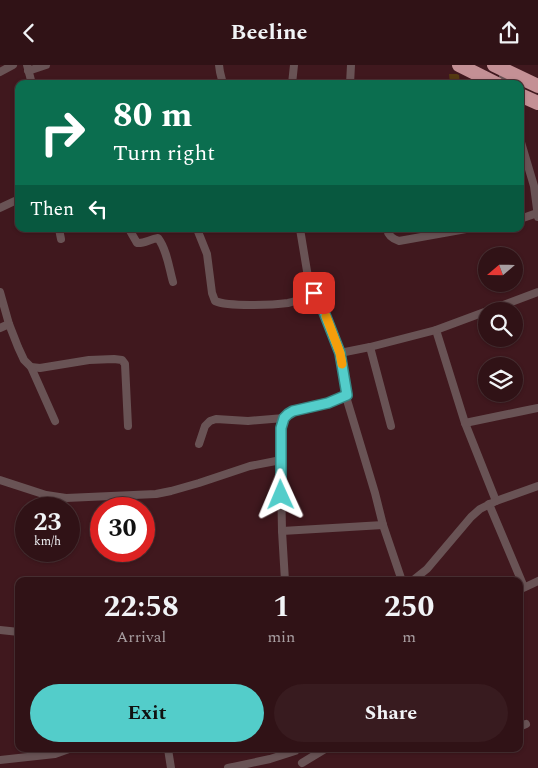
<!DOCTYPE html>
<html lang="en">
<head>
<meta charset="utf-8">
<style>
  :root { --surface:#301216; --page:#381b1f; --text:#f1f3f6; --muted:#a89ea1; --line:#4b3235; --accent:#53cdca }
  body { margin:0; font-family:Spectral,serif; background:var(--page); color:var(--text); height:100vh; display:flex; flex-direction:column; font-size:19px; white-space:nowrap }
  * { box-sizing:border-box; margin:0 }
  p { font-size:16px; color:var(--muted) }
  .icon { flex:none; width:28px; height:28px; fill:none; stroke:currentColor; stroke-width:2; stroke-linecap:round; stroke-linejoin:round }
  .map { position:relative; flex:1; overflow:hidden }
  .side { position:absolute; left:15px; top:512px; width:508px; height:175px; display:flex; flex-direction:column; background:var(--surface); border-radius:10px; box-shadow:0 1px 4px #0004,0 0 0 1px var(--line) }
  .side>* { flex:none }
  .guide { position:absolute; left:15px; top:15px; width:509px; height:152px; border-radius:10px; box-shadow:0 1px 4px #0004,0 0 0 1px var(--line); background:#0b6e4f; color:#fff; overflow:hidden }
  .needle { width:32px; rotate:250deg }
  .fabs { position:absolute; left:478px; top:182px; display:grid; gap:10px }
  .fabs a { display:grid; place-items:center; width:45px; height:45px; border-radius:50%; background:var(--surface); box-shadow:0 1px 4px #0004,0 0 0 1px var(--line); font-size:25px }
  .speed { position:absolute; left:15px; top:432px; display:flex; gap:10px; font-size:25px; font-weight:700; text-align:center }
  .speed>* { display:grid; place-content:center; width:65px; height:65px; border-radius:50%; background:var(--surface); box-shadow:0 1px 4px #0004,0 0 0 1px var(--line); line-height:1 }
  .speed small { font-size:12px; font-weight:400 }
  .speed .limit { border:8px solid #d22; background:#fff; color:#111 }
  .pin { position:absolute; display:grid; place-items:center; width:42px; height:42px; color:#fff; margin:-21px; border-radius:10px; box-shadow:0 2px 8px #0006 }
  .me { position:absolute; width:55px; margin:-28px; rotate:359deg; stroke-linejoin:round; filter:drop-shadow(0 0 4px #0008) }
  .turn { display:flex; align-items:center; gap:18px; height:105px; padding:0 15px; font-size:22px }
  .turn .icon { width:65px; height:65px; stroke-width:2.5 }
  .turn b { display:block; font-size:35px; line-height:42px }
  .then { display:flex; align-items:center; height:48px; padding:0 15px; background:#0003; gap:10px; font-size:19px }
  .eta { display:flex; justify-content:space-evenly; align-items:center; height:85px; text-align:center }
  .eta b { font-size:30px; font-weight:700; line-height:35px }
  .cta { display:flex; gap:10px; margin-top:auto; padding:10px 15px }
  .cta a { flex:1; height:58px; border-radius:30px; background:var(--accent); color:#111; font-size:20px; font-weight:700; line-height:58px; text-align:center }
  .cta a+a { background:var(--page); color:var(--text) }
  header { display:flex; justify-content:space-between; align-items:center; height:65px; padding:0 15px; background:var(--surface); font-size:22px; font-weight:700 }
  .map>svg:first-child { display:block }
</style>
</head>
<body>
<header><svg class="icon" aria-label="back" viewBox="0 0 24 24"><path d="M15 5l-7 7 7 7"/></svg>Beeline<svg class="icon" aria-label="share" viewBox="0 0 24 24"><path d="M12 15V3M7 8l5-5 5 5M5 13v7h14v-7"/></svg></header>
<div class="map">
<svg width="538" height="703" viewBox="0 0 538 703">
  <rect width="100%" height="100%" fill="#40181e"/>
  <polygon fill="#543912" points="449,9 457,9 459,10 460,19 450,19"/>
  <g fill="none" stroke-linecap="round" stroke-linejoin="round">
    <g stroke="#695355" stroke-width="8">
      <polyline points="27,0 32,19"/>
      <polyline points="219,0 220,7 223,19"/>
      <polyline points="502,3 504,19"/>
      <polyline points="28,6 46,0"/>
      <polyline points="0,7 13,0"/>
      <polyline points="292,19 294,0"/>
      <polyline points="350,19 351,0"/>
      <polyline points="520,74 534,121 538,152"/>
      <polyline points="0,143 19,134"/>
      <polyline points="520,154 537,148"/>
      <polyline points="59,164 61,174"/>
      <path d="M129 164 137 178C144 179 150 174 158 173 167 185 169 203 173 217"/>
      <path d="M197 164 207 189 212 228 215 236C228 242 273 240 288 238 297 236 306 232 314 228"/>
      <polyline points="300,164 309,218 322,242 340,288 347,335 375,428 383,460 402,516"/>
      <path d="M387 164C388 171 393 174 399 176L466 164"/>
      <polyline points="0,227 9,259 18,282 24,295 31,302 40,303 89,295 114,294 122,295 125,299 128,361"/>
      <polyline points="0,263 9,259"/>
      <polyline points="436,265 465,358 496,436"/>
      <polyline points="370,282 391,361"/>
      <polyline points="340,288 370,282 436,265 538,227"/>
      <polyline points="31,302 55,356"/>
      <polyline points="465,358 523,346 538,343"/>
      <polyline points="199,379 205,361 210,356 216,354 248,356 284,353"/>
      <polyline points="0,415 46,430 66,433 156,429 171,426 199,418 250,401 281,395"/>
      <polyline points="489,439 524,522"/>
      <polyline points="282,466 383,460"/>
      <polyline points="285,516 282,466 281,412 282,359 288,349 293,346 328,338 347,330"/>
      <polyline points="412,516 427,504 471,452 480,444 496,436 538,421"/>
      <polyline points="519,525 538,516"/>
      <polyline points="0,565 19,567"/>
      <polyline points="519,662 526,659"/>
      <polyline points="168,684 171,703"/>
      <polyline points="0,695 55,689 69,684"/>
      <polyline points="302,698 325,684"/>
      <polyline points="228,703 270,694 295,686"/>
    </g>
    <g stroke="#c49095" stroke-width="14">
      <polyline points="459,0 497,19"/>
      <polyline points="494,0 538,21"/>
      <polyline points="520,30 538,38"/>
    </g>
  </g>
  <g fill="none" stroke-linecap="round" stroke-linejoin="round">
    <defs>
      <polyline id="route" points="281,430 281,363 284,353 288,349 293,346 328,338 347,330 340,288 322,242 314,228"/>
    </defs>
    <use href="#route" stroke="#368583" stroke-width="12"/>
    <use href="#route" stroke="#53cdca" stroke-width="9"/>
    <polyline stroke="#f59e0b" stroke-width="9" points="326,251 340,288 342,299"/>
  </g>
</svg>
<div class="fabs">
<a><svg class="needle" viewBox="-14 -14 28 28"><path d="M0-13l5 13h-10z" fill="#e53935"/><path d="M0 13l5-13h-10z" fill="#a89ea1"/></svg></a>
<a><svg class="icon" aria-label="search" viewBox="0 0 24 24"><circle cx="10" cy="10" r="6"/><path d="M15 15l6 6"/></svg></a>
<a><svg class="icon" aria-label="layers" viewBox="0 0 24 24"><path d="M12 4l9 5-9 5-9-5zM3 14l9 5 9-5"/></svg></a>
</div>
<div class="speed"><div>23<small>km/h</small></div><div class="limit">30</div></div>
<div class="pin" style="left:314px;top:228px;background:#d93025"><svg class="icon" aria-label="arrive" viewBox="0 0 24 24"><path d="M6 21V4h12l-3 4 3 4H6"/></svg></div>
<svg class="me" style="left:281px;top:430px" viewBox="-20 -20 40 40"><path d="M0-17L14 15 0 8-14 15z" fill="#53cdca" stroke="#fff" stroke-width="4"/></svg>
<div class="guide">
<div class="turn"><svg class="icon" aria-label="right" viewBox="0 0 24 24"><path d="M7 20v-9h11M14 6l5 5-5 5"/></svg><div><b>80 m</b>Turn right</div></div>
<div class="then">Then<svg class="icon" aria-label="left" viewBox="0 0 24 24"><path d="M17 20v-9H6M10 6l-5 5 5 5"/></svg></div>
</div>
<section class="side">
<div class="eta">
<div><b>22:58</b><p>Arrival</p></div>
<div><b>1</b><p>min</p></div>
<div><b>250</b><p>m</p></div>
</div>
<div class="cta"><a>Exit</a><a>Share</a></div>
</section>
</div>
</body>
</html>
